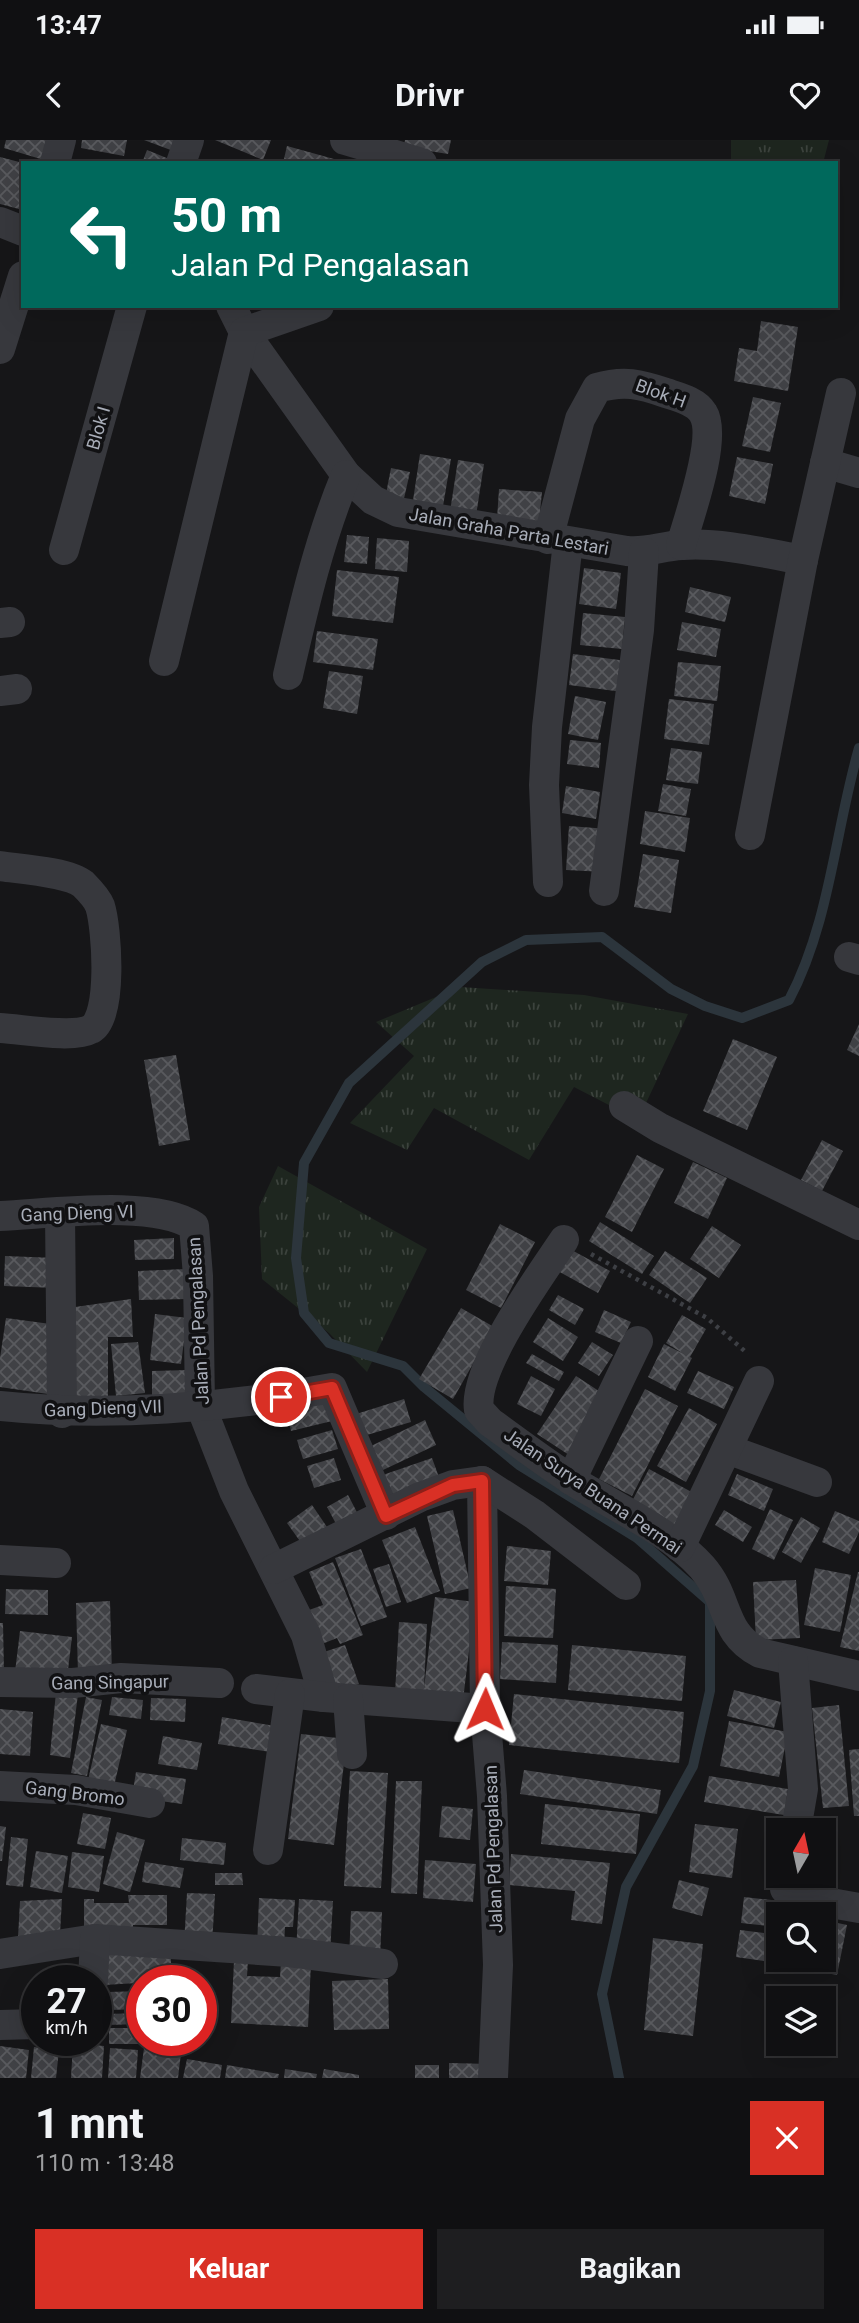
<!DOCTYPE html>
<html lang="id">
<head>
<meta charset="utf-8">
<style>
  :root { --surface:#101012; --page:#1e1e20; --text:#f1f3f6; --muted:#9c9d9f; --line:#303032; --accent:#d93025 }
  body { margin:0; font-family:Roboto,sans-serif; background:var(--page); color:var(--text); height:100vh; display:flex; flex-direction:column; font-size:26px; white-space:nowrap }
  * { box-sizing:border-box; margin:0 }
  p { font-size:23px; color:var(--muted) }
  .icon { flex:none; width:38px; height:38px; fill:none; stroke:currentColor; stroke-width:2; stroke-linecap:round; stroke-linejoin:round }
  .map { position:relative; height:1938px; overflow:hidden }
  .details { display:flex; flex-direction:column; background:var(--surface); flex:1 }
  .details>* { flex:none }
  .banner { position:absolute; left:21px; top:21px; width:817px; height:147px; border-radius:0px; box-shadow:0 7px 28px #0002,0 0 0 2px var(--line); background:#00695c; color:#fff; overflow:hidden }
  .needle { width:46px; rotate:9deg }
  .controls { position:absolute; left:766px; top:1678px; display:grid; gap:14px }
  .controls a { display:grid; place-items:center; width:70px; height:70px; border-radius:0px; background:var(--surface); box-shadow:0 7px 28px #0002,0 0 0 2px var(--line); font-size:35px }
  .speed { position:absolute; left:21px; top:1825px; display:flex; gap:14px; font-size:35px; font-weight:700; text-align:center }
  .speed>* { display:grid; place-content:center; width:91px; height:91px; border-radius:50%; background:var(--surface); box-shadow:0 7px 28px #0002,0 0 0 2px var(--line); line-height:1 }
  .speed small { font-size:18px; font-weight:400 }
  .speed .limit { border:10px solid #d22; background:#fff; color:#111 }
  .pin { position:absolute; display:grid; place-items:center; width:60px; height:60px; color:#fff; margin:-30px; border:4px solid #fff; border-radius:50%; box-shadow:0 2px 7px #0007 }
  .me { position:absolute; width:77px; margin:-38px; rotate:1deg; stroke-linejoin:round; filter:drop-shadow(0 0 5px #0008) }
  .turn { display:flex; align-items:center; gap:24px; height:147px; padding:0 35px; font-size:32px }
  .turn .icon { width:91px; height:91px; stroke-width:2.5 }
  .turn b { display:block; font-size:49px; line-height:60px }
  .round { display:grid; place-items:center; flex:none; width:74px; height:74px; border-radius:0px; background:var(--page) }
  .head { display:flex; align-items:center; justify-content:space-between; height:119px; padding:0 35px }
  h1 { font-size:42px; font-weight:700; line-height:52px }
  .primary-button { display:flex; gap:14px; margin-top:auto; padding:14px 35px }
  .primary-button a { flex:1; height:80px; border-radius:0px; background:var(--accent); color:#fff; font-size:28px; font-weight:700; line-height:80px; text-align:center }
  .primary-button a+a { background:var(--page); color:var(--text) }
  .status { display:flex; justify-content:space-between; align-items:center; height:49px; padding:0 35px; background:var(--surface); direction:ltr }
  .status svg { height:19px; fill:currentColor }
  header { display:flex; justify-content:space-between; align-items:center; height:91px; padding:0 35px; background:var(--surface); font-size:32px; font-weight:700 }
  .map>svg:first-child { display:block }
</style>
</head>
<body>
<div class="status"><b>13:47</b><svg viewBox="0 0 49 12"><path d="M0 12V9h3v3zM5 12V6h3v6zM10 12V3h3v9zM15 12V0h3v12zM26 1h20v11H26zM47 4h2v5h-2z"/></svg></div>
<header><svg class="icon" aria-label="back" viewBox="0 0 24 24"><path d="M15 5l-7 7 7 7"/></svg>Drivr<svg class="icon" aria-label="heart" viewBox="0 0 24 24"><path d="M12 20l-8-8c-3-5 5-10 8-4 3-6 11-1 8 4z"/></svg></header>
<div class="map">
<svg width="859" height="1938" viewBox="0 0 859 1938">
  <defs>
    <pattern id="grass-tufts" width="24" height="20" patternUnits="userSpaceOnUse" patternTransform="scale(1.75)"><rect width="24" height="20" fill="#1e261f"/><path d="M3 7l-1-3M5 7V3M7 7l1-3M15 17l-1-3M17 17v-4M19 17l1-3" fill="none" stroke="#3c433d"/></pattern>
    <pattern id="building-cross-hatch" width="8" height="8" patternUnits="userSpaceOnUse" patternTransform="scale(1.75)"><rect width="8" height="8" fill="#404145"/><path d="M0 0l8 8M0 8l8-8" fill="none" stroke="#595a5e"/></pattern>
  </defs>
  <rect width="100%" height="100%" fill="#161618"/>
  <g fill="url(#grass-tufts)">
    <polygon points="731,0 829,0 823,23 731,23"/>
    <polygon points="460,847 584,855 688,874 638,980 574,947 529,1020 434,968 407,1010 350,983 414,916 376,882"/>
    <polygon points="278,1026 427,1109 367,1232 329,1193 262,1139 259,1067"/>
  </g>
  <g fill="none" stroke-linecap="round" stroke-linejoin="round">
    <path stroke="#2c353c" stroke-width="10" d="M619 1938 602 1854 626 1747 693 1626 710 1551V1462L637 1398 519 1325 424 1247 403 1226 329 1203 304 1173 296 1118 304 1023 349 943 482 822 526 800 602 797 671 849 705 866 742 878 789 860C830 782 835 691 859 608"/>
  </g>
  <g fill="url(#building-cross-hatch)">
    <polygon points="6,0 50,0 44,20 4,8"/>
    <polygon points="82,0 127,0 124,16 81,8"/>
    <polygon points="144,0 180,0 176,12"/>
    <polygon points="215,0 271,0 263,20"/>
    <polygon points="405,0 451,0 448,14 404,7"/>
    <polygon points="287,6 334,19 333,23 283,23"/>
    <polygon points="147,10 179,23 142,23"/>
    <polygon points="0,17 23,23 23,55 19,69 0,64"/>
    <polygon points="761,181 798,187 788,251 734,241 739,208 757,211"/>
    <polygon points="753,257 781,263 770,312 742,306"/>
    <polygon points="420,314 451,319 442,372 412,367"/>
    <polygon points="737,317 773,324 765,364 729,356"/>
    <polygon points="458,320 484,324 475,382 449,378"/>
    <polygon points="391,328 410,332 403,363 385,359"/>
    <polygon points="499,349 542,352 539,382 497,379"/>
    <polygon points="347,395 369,397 367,424 344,422"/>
    <polygon points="377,398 409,401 407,432 375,429"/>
    <polygon points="584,428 621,433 616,469 579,464"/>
    <polygon points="337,430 399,437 393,483 332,476"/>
    <polygon points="690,447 731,457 725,482 685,472"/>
    <polygon points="583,473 625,477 622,509 580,505"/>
    <polygon points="682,482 721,489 716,517 677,510"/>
    <polygon points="317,491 378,499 373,530 313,522"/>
    <polygon points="573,514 627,521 623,552 569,545"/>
    <polygon points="678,522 721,526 717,561 674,556"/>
    <polygon points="329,531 363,536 357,574 323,568"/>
    <polygon points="575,556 606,562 598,600 568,594"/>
    <polygon points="669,559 714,564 709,605 664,599"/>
    <polygon points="570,600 601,603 599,628 567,624"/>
    <polygon points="671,608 702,612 698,644 666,640"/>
    <polygon points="663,644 691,649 686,676 658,671"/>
    <polygon points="566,646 600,652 596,679 562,673"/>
    <polygon points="645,671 690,678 685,712 640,704"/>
    <polygon points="569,686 608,689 605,732 566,730"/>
    <polygon points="643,714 679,720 671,773 634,767"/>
    <polygon points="859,884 859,916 847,910"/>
    <polygon points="733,899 777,917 747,990 703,971"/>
    <polygon points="176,915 190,1000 159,1006 144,920"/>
    <polygon points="822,1000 843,1011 822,1051 801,1040"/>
    <polygon points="637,1015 664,1029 632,1092 605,1077"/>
    <polygon points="693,1022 727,1038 708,1079 674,1063"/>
    <polygon points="600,1082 654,1116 642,1134 589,1101"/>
    <polygon points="500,1084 535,1102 501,1168 466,1150"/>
    <polygon points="712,1086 741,1105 719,1138 690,1119"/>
    <polygon points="174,1098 174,1119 135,1120 134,1100"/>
    <polygon points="568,1108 610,1131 598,1153 556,1130"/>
    <polygon points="665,1111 707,1138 690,1163 649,1135"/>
    <polygon points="5,1116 57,1118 56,1148 4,1146"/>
    <polygon points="186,1129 188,1159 139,1160 138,1131"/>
    <polygon points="558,1155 584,1169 575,1185 549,1170"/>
    <polygon points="131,1159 133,1197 108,1197 108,1261 75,1261 75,1167"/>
    <polygon points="461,1168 494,1187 453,1259 419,1239"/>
    <polygon points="604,1170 631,1182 621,1203 595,1192"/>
    <polygon points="155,1174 187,1178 181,1224 150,1220"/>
    <polygon points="682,1175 706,1189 690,1217 692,1218 675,1251 648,1237 664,1204 684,1214 666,1203"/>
    <polygon points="6,1178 58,1185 48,1254 0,1247 0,1218"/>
    <polygon points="548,1178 578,1197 563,1221 533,1202"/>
    <polygon points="138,1202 145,1253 116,1256 111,1204"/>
    <polygon points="592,1202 613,1215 599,1236 578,1223"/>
    <polygon points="532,1214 564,1232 559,1241 526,1223"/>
    <polygon points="190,1230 190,1257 152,1257 152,1231"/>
    <polygon points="698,1231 734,1247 724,1269 687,1253"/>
    <polygon points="531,1236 555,1249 541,1276 517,1264"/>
    <polygon points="576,1236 608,1257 569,1315 537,1294"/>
    <polygon points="645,1249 678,1266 632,1356 599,1339"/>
    <polygon points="326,1258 332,1281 291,1291 285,1267"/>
    <polygon points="404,1259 411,1282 360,1297 353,1275"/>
    <polygon points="689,1268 717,1284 686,1342 657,1326"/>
    <polygon points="425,1280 436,1305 383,1330 371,1306"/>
    <polygon points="332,1290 338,1309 303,1319 297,1300"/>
    <polygon points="334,1318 341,1340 314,1348 307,1326"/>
    <polygon points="432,1318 440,1340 385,1359 377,1337"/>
    <polygon points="649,1329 699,1356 679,1392 630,1365"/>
    <polygon points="737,1334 773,1349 764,1371 728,1355"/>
    <polygon points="348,1355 362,1382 341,1393 327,1367"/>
    <polygon points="312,1365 327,1387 302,1404 287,1383"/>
    <polygon points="770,1369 793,1380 774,1420 752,1409"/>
    <polygon points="453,1370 471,1448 445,1454 427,1376"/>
    <polygon points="724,1370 752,1387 743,1402 715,1385"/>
    <polygon points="835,1371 859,1381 859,1392 849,1414 822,1402"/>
    <polygon points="801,1377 820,1388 801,1423 782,1412"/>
    <polygon points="415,1387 440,1451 407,1463 382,1400"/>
    <polygon points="507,1406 551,1411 548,1445 504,1441"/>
    <polygon points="361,1409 387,1477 361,1486 335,1418"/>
    <polygon points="333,1422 363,1495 340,1504 337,1498 322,1504 309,1470 323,1465 309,1432"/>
    <polygon points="389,1424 401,1462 386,1467 373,1429"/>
    <polygon points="815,1428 851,1435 840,1492 804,1485"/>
    <polygon points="858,1432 859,1432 859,1511 840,1507"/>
    <polygon points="796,1440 800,1498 756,1500 753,1442"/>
    <polygon points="506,1446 556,1449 553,1498 504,1496"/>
    <polygon points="6,1449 48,1450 48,1475 5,1474"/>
    <polygon points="435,1457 475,1462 463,1560 395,1553 399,1482 427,1484 424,1548"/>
    <polygon points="110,1461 112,1534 78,1534 76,1463"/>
    <polygon points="0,1483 3,1483 4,1533 0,1533"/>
    <polygon points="20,1491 72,1497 67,1538 15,1532"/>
    <polygon points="502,1502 558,1505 556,1543 500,1539"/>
    <polygon points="345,1505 359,1544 336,1552 321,1513"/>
    <polygon points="572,1505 686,1516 682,1561 568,1550"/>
    <polygon points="734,1550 781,1562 774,1588 727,1576"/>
    <polygon points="56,1552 78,1554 70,1618 50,1615"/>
    <polygon points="514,1554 684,1572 679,1623 509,1605"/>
    <polygon points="86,1557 102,1560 87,1636 71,1633"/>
    <polygon points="112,1557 143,1560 141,1579 109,1575"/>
    <polygon points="151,1558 186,1559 185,1582 150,1580"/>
    <polygon points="839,1565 849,1666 823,1668 812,1568"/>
    <polygon points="0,1569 33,1572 30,1616 0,1614"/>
    <polygon points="222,1577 275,1586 271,1612 218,1604"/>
    <polygon points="729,1581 788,1592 779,1637 720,1626"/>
    <polygon points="101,1584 127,1590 114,1646 88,1640"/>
    <polygon points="301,1594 347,1599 334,1705 288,1699"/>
    <polygon points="163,1596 202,1603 197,1630 158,1624"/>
    <polygon points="859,1609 859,1676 854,1676 849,1610"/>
    <polygon points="524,1630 661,1650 657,1674 520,1654"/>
    <polygon points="350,1631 388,1633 381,1748 344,1746"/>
    <polygon points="136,1632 186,1639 182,1664 132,1657"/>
    <polygon points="709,1636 788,1649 784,1675 704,1662"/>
    <polygon points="396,1641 422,1641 417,1754 391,1753"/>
    <polygon points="545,1664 640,1674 636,1714 541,1704"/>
    <polygon points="442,1666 473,1669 470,1700 439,1697"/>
    <polygon points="83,1673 111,1678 105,1709 77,1704"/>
    <polygon points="695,1684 738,1689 732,1738 689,1732"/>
    <polygon points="0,1686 6,1687 2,1721 0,1721"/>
    <polygon points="117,1692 145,1700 130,1752 103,1744"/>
    <polygon points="11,1697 28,1699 23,1747 6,1745"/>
    <polygon points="182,1698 226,1703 224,1725 180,1720"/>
    <polygon points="36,1711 68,1716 62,1753 30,1747"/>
    <polygon points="72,1712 104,1716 99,1752 68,1747"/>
    <polygon points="511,1714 610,1723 602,1784 571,1780 575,1751 509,1745"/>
    <polygon points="425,1720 476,1724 473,1762 423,1758"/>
    <polygon points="145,1722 184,1728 180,1748 142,1742"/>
    <polygon points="215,1733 242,1733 243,1745 215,1745"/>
    <polygon points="679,1740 709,1748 702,1776 672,1768"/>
    <polygon points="187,1753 215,1754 212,1805 184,1804"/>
    <polygon points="128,1755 167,1755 167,1785 133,1785 133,1792 84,1793 84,1759 94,1759 94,1763 129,1763"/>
    <polygon points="744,1757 781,1761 778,1787 741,1783"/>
    <polygon points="259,1758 295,1760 293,1787 285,1787 284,1808 257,1807"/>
    <polygon points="62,1759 60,1794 18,1798 20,1761"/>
    <polygon points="299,1759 333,1761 330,1813 296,1811"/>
    <polygon points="351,1771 382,1772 380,1820 349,1819"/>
    <polygon points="824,1780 847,1785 837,1835 800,1828 801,1820 824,1820"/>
    <polygon points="740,1790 779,1795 777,1823 736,1817"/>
    <polygon points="653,1798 703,1804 693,1896 644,1890"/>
    <polygon points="171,1813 171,1841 104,1845 103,1815"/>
    <polygon points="234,1821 248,1821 247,1836 280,1837 281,1821 311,1823 308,1887 231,1883"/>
    <polygon points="388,1839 389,1889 334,1890 332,1841"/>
    <polygon points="142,1851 142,1869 109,1870 108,1852"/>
    <polygon points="142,1873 142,1884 106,1885 106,1874"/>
    <polygon points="109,1888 142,1888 142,1900 183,1900 183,1904 109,1904"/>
    <polygon points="73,1903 104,1906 102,1938 71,1938"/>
    <polygon points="0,1906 29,1910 26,1938 0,1938"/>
    <polygon points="34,1907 59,1910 56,1938 31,1938"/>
    <polygon points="110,1908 138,1910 136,1938 108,1938"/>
    <polygon points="144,1908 181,1913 178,1938 140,1938"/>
    <polygon points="187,1919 222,1925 220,1938 183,1938"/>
    <polygon points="449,1923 490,1924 490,1938 449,1938"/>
    <polygon points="227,1925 279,1934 278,1938 225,1938"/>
    <rect x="415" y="1925" width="24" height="13"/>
    <polygon points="285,1929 317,1934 316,1938 284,1938"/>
    <polygon points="324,1929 359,1935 359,1938 322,1938"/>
  </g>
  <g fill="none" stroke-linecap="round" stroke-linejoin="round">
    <polyline stroke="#3d3f44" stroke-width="4.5" stroke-dasharray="3.5 5" stroke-linecap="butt" points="591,1114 707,1178 748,1214"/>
    <g stroke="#37383d" stroke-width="30">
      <polyline points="345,0 422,23"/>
      <polyline points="55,23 61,0"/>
      <polyline points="181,23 189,0"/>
      <polyline points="0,82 23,91"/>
      <path d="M231 166 244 192 346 335 373 360 398 372 627 411C647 413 662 406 682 405 721 402 764 413 803 420"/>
      <polyline points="0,209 23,136"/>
      <polyline points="825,323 859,333"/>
      <path d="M548 399 580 279 597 248C624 240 640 244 666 253 678 257 696 261 703 273 718 297 689 377 681 405"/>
      <polyline points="64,410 132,166"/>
      <polyline points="0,483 10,482"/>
      <polyline points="164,521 244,192 319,166"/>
      <path d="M288 535C304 466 319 400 346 335"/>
      <polyline points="0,551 17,549"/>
      <polyline points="750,695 803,420 841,253"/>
      <path d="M0 726C21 729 68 732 83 744 89 750 97 758 100 766 107 788 113 878 91 889 73 899 22 889 0 888"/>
      <polyline points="548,742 544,645 547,587 568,402"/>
      <polyline points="604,751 639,490 644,412"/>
      <polyline points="849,817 859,820"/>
      <polyline points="624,966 660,988 859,1085"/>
      <polyline points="60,1073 62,1273"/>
      <path d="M0 1076C50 1074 153 1059 194 1086L198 1136 200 1264 234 1351 306 1495 324 1557"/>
      <path d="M564 1100C540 1136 472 1229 479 1270L490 1282C519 1303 548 1325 578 1344 617 1368 672 1393 702 1427 730 1459 720 1492 760 1513L859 1536"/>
      <path d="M0 1266C106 1277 227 1268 332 1248L386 1375"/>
      <polyline points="727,1309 817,1342"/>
      <polyline points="571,1340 638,1201"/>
      <polyline points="482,1341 485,1569 492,1656 498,1825 493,1938"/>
      <polyline points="680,1407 759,1241"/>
      <polyline points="0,1420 56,1423"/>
      <polyline points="274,1429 420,1357 453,1345 482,1341 535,1375 626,1445"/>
      <polyline points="793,1521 803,1649 796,1690"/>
      <polyline points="0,1542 73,1543 121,1538 219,1543"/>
      <polyline points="256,1549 324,1557 485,1569"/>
      <polyline points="348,1559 352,1614"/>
      <polyline points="0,1646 76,1650 150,1663"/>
      <polyline points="268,1710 290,1554"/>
      <polyline points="785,1736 785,1749 791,1756 859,1768"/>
      <polyline points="0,1814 95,1799 289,1812 383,1824"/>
      <polyline points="93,1841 95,1799"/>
      <polyline points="0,1885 37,1884"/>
    </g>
  </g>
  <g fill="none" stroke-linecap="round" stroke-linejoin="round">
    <defs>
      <polyline id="route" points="281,1257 332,1248 386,1376 453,1345 482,1341 485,1569"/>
    </defs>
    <use href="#route" stroke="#8d1f18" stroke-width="18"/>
    <use href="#route" stroke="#d93025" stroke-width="12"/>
  </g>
  <g text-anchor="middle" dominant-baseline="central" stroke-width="7" stroke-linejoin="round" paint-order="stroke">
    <g font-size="18" fill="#a8adb8" stroke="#111113">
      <text transform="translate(661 253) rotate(20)">Blok H</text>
      <text transform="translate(98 288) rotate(-74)">Blok I</text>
      <text transform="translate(509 391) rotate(10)">Jalan Graha Parta Lestari</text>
      <text transform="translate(77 1073) rotate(-2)">Gang Dieng VI</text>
      <text transform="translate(198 1181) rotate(-93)">Jalan Pd Pengalasan</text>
      <text transform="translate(103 1268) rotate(-2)">Gang Dieng VII</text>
      <text transform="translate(593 1351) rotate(34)">Jalan Surya Buana Permai</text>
      <text transform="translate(110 1542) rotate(-1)">Gang Singapur</text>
      <text transform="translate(75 1653) rotate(7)">Gang Bromo</text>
      <text transform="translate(493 1709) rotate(-92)">Jalan Pd Pengalasan</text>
    </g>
  </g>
</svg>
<div class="controls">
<a><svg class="needle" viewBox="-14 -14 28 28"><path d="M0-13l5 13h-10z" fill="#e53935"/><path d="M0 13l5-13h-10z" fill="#9c9d9f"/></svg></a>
<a><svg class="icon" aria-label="search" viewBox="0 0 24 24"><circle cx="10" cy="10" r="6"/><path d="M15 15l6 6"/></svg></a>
<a><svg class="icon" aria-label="layers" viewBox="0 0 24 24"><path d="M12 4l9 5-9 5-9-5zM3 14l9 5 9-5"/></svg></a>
</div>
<div class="speed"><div>27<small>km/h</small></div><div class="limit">30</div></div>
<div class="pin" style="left:281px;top:1257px;background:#d93025"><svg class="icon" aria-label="arrive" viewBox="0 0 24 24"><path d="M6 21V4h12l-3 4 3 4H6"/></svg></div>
<svg class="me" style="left:485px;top:1569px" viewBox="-20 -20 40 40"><path d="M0-17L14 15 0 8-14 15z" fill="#d93025" stroke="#fff" stroke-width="4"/></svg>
<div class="banner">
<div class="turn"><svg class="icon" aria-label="left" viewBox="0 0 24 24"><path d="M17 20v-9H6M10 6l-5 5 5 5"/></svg><div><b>50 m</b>Jalan Pd Pengalasan</div></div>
</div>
</div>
<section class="details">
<div class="head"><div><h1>1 mnt</h1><p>110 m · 13:48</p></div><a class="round" style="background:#d93025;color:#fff"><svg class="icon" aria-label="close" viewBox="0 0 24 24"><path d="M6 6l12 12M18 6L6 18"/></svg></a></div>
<div class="primary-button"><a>Keluar</a><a>Bagikan</a></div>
</section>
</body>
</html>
